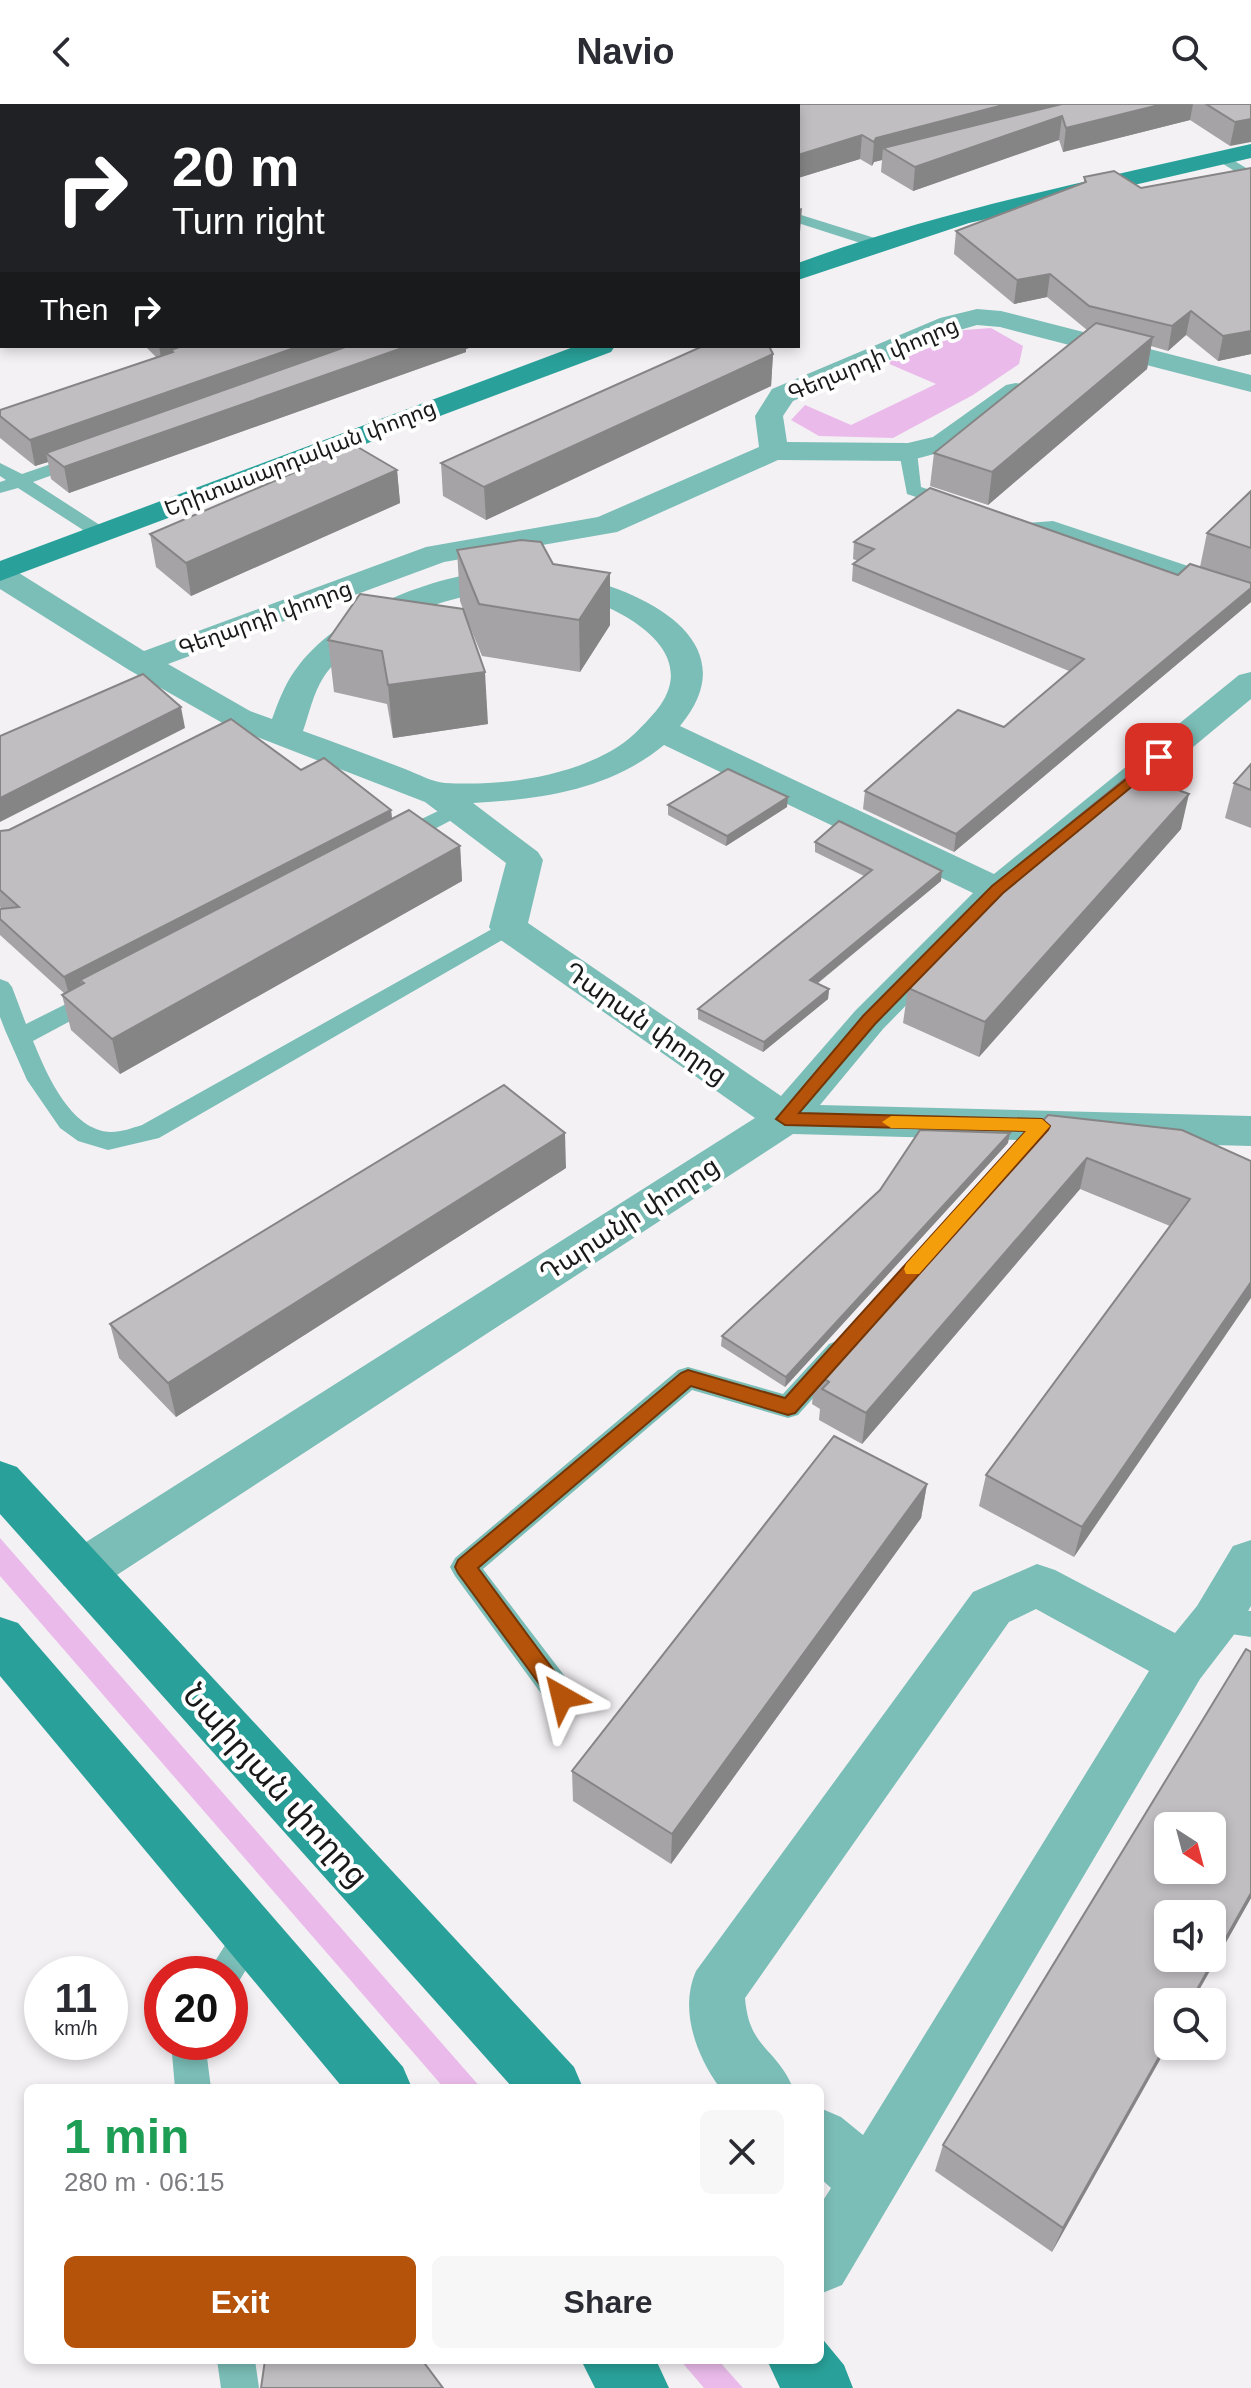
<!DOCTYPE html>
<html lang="en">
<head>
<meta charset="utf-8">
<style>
  :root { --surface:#fff; --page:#f7f7f7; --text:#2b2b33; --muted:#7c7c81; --accent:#b45309 }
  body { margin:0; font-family:Helvetica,"Noto Sans Armenian",sans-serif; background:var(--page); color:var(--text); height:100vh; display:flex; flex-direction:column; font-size:30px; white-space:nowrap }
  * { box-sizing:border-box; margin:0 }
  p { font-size:26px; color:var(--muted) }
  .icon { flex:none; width:44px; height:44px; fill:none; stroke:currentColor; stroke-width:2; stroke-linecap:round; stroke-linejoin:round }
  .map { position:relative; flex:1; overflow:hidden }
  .sheet { position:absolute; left:24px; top:1980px; width:800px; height:280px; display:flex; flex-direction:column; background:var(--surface); border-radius:12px; box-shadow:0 4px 12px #0003 }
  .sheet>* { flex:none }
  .top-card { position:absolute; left:0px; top:0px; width:800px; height:244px; box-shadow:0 4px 12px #0003; background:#202124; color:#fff; overflow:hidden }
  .needle { width:52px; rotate:144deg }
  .buttons { position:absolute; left:1154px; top:1708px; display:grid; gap:16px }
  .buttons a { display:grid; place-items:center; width:72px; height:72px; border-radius:12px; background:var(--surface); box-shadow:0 4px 12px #0003; font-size:40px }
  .speed { position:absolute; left:24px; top:1852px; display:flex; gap:16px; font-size:40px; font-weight:700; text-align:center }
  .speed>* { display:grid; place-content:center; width:104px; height:104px; border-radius:50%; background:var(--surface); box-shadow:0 4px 12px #0003; line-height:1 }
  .speed small { font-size:20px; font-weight:400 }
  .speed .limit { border:12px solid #d22; background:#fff; color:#111 }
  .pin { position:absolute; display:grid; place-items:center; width:68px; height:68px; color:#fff; margin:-34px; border-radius:16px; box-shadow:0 4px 12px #0006 }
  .me { position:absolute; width:88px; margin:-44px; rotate:323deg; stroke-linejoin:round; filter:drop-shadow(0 0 6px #0008) }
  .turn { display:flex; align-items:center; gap:28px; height:168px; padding:0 40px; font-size:36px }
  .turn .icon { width:104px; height:104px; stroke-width:2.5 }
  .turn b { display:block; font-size:56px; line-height:68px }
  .then { display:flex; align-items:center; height:76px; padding:0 40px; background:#0003; gap:16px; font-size:30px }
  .round { display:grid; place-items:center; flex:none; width:84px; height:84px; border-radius:12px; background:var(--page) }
  .summary { display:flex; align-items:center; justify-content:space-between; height:136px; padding:0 40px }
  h1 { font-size:48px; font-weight:700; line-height:60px; color:#1e9e55 }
  .button { display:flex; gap:16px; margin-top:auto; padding:16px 40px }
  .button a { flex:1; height:92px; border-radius:12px; background:var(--accent); color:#fff; font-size:32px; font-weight:700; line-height:92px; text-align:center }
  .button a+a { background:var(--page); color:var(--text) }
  header { display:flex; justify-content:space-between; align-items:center; height:104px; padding:0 40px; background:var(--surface); font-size:36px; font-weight:700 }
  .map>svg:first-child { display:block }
</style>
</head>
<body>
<header><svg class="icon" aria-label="back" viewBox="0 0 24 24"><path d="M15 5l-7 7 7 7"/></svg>Navio<svg class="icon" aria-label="search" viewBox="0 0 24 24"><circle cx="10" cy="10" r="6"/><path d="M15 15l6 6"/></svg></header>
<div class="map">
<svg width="1251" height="2284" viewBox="0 0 1251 2284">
  <rect width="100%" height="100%" fill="#f4f1f4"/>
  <g fill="#eabbea">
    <polygon points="991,224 1023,242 1019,260 973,291 893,334 819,332 791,316 805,301 851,321 936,280 887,259 964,226"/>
    <polygon points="0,1434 481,1984 444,1984 0,1472"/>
    <polygon points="680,2256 718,2256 743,2284 704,2284"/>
  </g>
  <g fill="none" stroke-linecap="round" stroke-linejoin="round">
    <g fill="#7bbdb7" fill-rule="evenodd">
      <polygon points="57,0 73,0 75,2 59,2"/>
      <polygon points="203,0 219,0 221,2 205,2"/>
      <polygon points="1220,48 1251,67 1251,77 1215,55 1213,52"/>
      <polygon points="798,110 881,136 884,139 876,144 798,119"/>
      <polygon points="908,343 917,348 921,383 961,396 964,400 961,404 949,404 907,390 899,348"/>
      <polygon points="83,349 89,350 92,354 89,358 33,378 106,425 109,429 106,433 94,433 18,384 0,389 0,378 6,376 0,372 0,359 22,370"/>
      <path d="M1007 413 1027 419 1053 417 1251 483V495L1046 427C1028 430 1012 431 998 418L1001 414Z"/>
      <polygon points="457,698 468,704 465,709 404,741 396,743 385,736 388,731"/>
      <path d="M508 816 516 818 519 823 516 828 159 1034 108 1046 78 1037 60 1024 27 976 5 926 0 913V875L8 878 12 883 26 920 88 889H104L108 894 104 899 33 937C46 968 70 1027 111 1028 122 1028 132 1024 142 1021Z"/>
      <polygon points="839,1236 849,1240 853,1247 849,1254 798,1311 788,1314 692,1286 483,1465 573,1583 577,1593 573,1603 562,1607 551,1603 455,1472 450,1463 455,1454 678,1266 688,1263 783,1290 829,1240"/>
      <polygon points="1215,1504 1251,1507 1251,1533 1204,1526 1200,1517 1204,1508"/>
      <polygon points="251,1814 263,1819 268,1830 236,1882 230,1884 230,1870 207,1870 239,1819"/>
      <polygon points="171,1938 205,1938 211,1984 175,1984"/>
      <polygon points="217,2256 255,2256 259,2284 221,2284"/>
    </g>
    <g fill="#7bbdb7" fill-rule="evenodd">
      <path d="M977 205 1001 207 1251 271V288L1000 223 977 221 960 226 793 297 783 312 787 338 908 339 933 333 1006 281 1016 279 1026 281 1030 287 1026 293 953 345 908 357 778 356 617 428 444 458 168 560 250 607 272 615C279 596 286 577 299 561 344 503 444 467 515 465 592 464 765 520 680 622L994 770 1239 571 1251 568V595L1011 794 883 925 820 1001 1251 1012V1042L793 1030 100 1482 82 1488 64 1482 57 1467 64 1452 755 1014 495 832 489 823 506 759 425 698 226 621 129 566 0 485V461L11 464 144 547 426 443 598 413 759 343 755 312 772 285 940 214ZM516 484C534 485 552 486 570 490 618 502 706 546 656 607 643 622 629 637 611 647 563 674 500 682 445 679 432 678 418 670 405 665 371 652 337 639 303 627 309 610 313 590 323 574 361 519 453 489 516 484ZM664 641 973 789 855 907 781 992 528 819 543 756 538 748 473 699C543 695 609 686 664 641Z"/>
      <path d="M1251 1436V1502L1233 1532 1200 1575 842 2181 820 2190V2101L831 2084 820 2074V2004L841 2013 863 2031 1149 1567 1036 1505 1009 1518 745 1894C749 1945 776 1943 793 1984H720C696 1951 679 1906 696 1867L973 1488 1037 1460 1055 1466 1175 1529 1197 1502 1233 1442Z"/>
    </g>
    <g fill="#29a19a" fill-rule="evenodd">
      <path d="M1251 40V54L969 119 798 176V159C945 105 1098 75 1251 40Z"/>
      <polygon points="576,242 615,242 611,248 0,477 0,457"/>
      <polygon points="0,1357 17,1363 574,1963 583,1984 513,1984 0,1410"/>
      <polygon points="0,1513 18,1519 403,1963 412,1984 343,1984 0,1572"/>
      <polygon points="820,2232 844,2261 853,2284 780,2284 767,2256 820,2256"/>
      <polygon points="581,2256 656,2256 669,2284 595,2284"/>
    </g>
  </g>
  <g fill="#a5a3a5">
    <polygon points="743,0 1251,0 1230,42 1190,16 1063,48 1059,36 913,87 881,68 882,56 874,58 872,62 860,55 798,74 798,2 746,2"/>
    <polygon points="1084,73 1251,250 1218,257 1186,231 1168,247 1151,242 1147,265 988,401 930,382 934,349 1087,226 1047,193 1014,200 954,150 956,127 1084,78"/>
    <polygon points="145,242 474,242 466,245 466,248 69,389 51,375 48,358 35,362 0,334 0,306 156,253"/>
    <polygon points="773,250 771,282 486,416 443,392 441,359"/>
    <polygon points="397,366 400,399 191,492 156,463 150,430"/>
    <polygon points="1251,387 1251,498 954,748 863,705 865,687 1004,623 1069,567 852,477 853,460 858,457 853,455 854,438 1178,471 1200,463 1207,429"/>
    <polygon points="457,446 553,460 610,521 580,568 482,552 463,506 488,620 393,634 387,600 334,588 328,536 463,505 460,497"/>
    <polygon points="1251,660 1251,724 1225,714 1234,679"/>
    <polygon points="301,666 391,706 392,714 460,742 462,777 120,970 71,926 62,891 65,890 0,831 0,805 2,805 0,803 0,727"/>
    <polygon points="668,701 787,703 726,742 668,711"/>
    <polygon points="1181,725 979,953 903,919 908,884"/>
    <polygon points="815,738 941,777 817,880 829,885 828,895 763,948 698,915 698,905 864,772 815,748"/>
    <polygon points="1048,1011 1251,1057 1074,1453 979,1402 986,1371 1170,1122 1080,1085 862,1340 819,1316 820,1305 812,1300 815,1269"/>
    <polygon points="1008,1039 785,1283 721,1242 722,1232"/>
    <polygon points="566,1064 176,1313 119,1254 110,1220"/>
    <polygon points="927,1380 921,1414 671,1760 573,1697 572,1667"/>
    <polygon points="1251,1548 1251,1794 1052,2148 935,2067 943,2041"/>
  </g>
  <g fill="#868586">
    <polygon points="1007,0 1110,0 883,44 882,56 874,58 872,62 874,38 876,34"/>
    <polygon points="1163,0 1193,0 1190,16 1063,48 1066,24"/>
    <polygon points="1062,12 1059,36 913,87 915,63"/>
    <polygon points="1251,15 1251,38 1230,42 1235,18"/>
    <polygon points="862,31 860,55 798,74 798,51"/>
    <polygon points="802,104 800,128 798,129 798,105"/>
    <polygon points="1050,170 1047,193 1014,200 1017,176"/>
    <rect x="0" y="184" width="2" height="25"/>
    <polygon points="1191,207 1186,231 1168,247 1172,222"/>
    <polygon points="1251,227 1251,250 1218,257 1223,232"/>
    <polygon points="1153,233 1147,265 988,401 992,368"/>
    <polygon points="159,242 212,242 171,246 172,255 162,259"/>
    <polygon points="300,242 375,242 46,349 48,358 35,362 30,336"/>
    <polygon points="408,242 474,242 466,245 466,248 69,389 64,363"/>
    <polygon points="773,250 771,282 486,416 484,383"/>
    <polygon points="397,366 400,399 191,492 186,459"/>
    <polygon points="610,469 610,521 580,568 579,516"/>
    <polygon points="1251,484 1251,498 954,748 956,730"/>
    <polygon points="485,568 488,620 393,634 388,581"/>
    <polygon points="181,603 185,624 0,718 0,694"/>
    <polygon points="1189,690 1181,725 979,953 985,918"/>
    <polygon points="788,693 787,703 726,742 727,732"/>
    <polygon points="391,706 393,727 84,879 80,876 83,887 70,894 64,873"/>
    <polygon points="460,742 462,777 120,970 112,935"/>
    <polygon points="942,767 941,777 809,886 810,876"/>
    <polygon points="829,885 828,895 763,948 764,938"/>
    <polygon points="565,1029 566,1064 176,1313 168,1279"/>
    <polygon points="1010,1029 1008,1039 785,1283 786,1273"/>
    <polygon points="1087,1054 1080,1085 862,1340 866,1309"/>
    <polygon points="1251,1178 1251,1194 1074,1453 1082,1423"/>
    <polygon points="927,1380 921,1414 671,1760 672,1730"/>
    <polygon points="1251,1789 1251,1794 1192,1898 1190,1898"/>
    <polygon points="1168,1937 1168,1941 1052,2148 1063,2124"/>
  </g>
  <g fill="#c0bec0" stroke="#868586" stroke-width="2" fill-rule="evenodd">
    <polygon points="0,0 23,0 24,2 2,2 2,184 0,184"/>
    <polygon points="312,0 383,0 382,2 312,2"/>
    <polygon points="776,0 1007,0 876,34 874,38 862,31 798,51 798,2 777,2 778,2"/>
    <polygon points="1062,0 1163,0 1066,24 1062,12 915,63 883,44"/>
    <polygon points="1206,0 1251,0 1251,15 1235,18"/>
    <polygon points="1251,64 1251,227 1223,232 1191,207 1172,222 1089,202 1050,170 1017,176 956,127 1086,78 1084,73 1114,67 1141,84"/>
    <polygon points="1096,219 1153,233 992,368 934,349"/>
    <polygon points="182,242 300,242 30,336 0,312 0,306 173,248 171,246"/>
    <polygon points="348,242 408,242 64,363 46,349"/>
    <polygon points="703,242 769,242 773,250 484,383 441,359"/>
    <polygon points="356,342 397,366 186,459 150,430"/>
    <polygon points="930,384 1178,471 1190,460 1251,479 1251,484 956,730 865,687 958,606 1004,623 1084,555 853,460 874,445 854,438"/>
    <polygon points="1251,387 1251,444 1207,429"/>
    <polygon points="521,436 541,438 553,460 610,469 579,516 479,500 457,446"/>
    <polygon points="360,490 463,505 485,568 388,581 382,547 328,536"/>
    <polygon points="143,570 181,603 0,694 0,632"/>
    <polygon points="231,615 301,666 324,654 391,706 64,873 0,815 0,805 19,803 0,786 0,727 9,726"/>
    <polygon points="1251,660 1251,686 1234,679"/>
    <polygon points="728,665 788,693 727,732 668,701"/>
    <polygon points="1132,669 1189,690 985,918 908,884 1040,744"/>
    <polygon points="409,706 460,742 112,935 62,891 84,879 80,876"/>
    <polygon points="839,717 942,767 810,876 829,885 764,938 698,905 872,766 815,738"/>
    <polygon points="504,981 565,1029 168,1279 110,1220"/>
    <polygon points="1048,1011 1182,1026 1251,1057 1251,1178 1082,1423 986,1371 1190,1095 1087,1054 866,1309 822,1285 829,1278 815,1269"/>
    <polygon points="920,1026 1010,1029 786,1273 722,1232 880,1086"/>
    <polygon points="834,1332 927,1380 672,1730 572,1667"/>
    <path d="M1246 1545 1251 1548V1789L1190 1898H1168V1937L1063 2124 943 2041ZM1168 1722H1212V1766H1168ZM1168 1810H1212V1854H1168Z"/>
    <polygon points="265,2256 422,2256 443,2284 261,2284"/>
  </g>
  <polygon fill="#b45309" stroke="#753606" stroke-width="2" points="1159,649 1166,653 1164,656 1003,789 875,920 799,1009 1042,1015 1050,1022 1048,1026 795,1309 788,1311 691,1282 478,1464 569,1587 573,1593 569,1600 562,1603 554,1600 458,1469 455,1463 458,1456 681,1269 688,1266 785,1294 1026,1027 785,1021 776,1015 863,912 992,782"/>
  <polygon fill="#f59e0b" points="891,1012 1042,1015 1050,1022 919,1170 906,1170 904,1165 906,1160 1026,1027 891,1024 882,1018"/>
  <g text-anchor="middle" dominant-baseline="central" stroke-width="8" stroke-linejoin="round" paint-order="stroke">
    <g font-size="22" fill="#1a191a" stroke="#fff">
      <text transform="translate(873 255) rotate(-23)">Գեղարդի փողոց</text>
      <text transform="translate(300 354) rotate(-21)">Երիտասարդական փողոց</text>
      <text transform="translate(265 514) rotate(-20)">Գեղարդի փողոց</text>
    </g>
    <g font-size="26" fill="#1a191a" stroke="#fff">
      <text transform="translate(646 919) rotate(35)">Դարան փողոց</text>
      <text transform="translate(629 1115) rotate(-33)">Դարանի փողոց</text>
    </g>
    <g font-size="32" fill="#1a191a" stroke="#fff">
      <text transform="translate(276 1681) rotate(48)">Նաիրյան փողոց</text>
    </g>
  </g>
</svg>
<div class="buttons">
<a><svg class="needle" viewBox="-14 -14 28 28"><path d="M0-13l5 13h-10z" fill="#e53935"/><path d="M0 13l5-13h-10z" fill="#7c7c81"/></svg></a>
<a><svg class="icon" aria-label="sound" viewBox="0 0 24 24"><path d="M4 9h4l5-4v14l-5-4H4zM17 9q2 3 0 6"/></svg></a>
<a><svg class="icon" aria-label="search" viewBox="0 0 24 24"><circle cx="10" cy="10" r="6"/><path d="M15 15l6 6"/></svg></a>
</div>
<div class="speed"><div>11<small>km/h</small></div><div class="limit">20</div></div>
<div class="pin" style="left:1159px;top:653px;background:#d93025"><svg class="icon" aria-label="arrive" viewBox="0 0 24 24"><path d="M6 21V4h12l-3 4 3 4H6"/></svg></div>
<svg class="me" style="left:562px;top:1593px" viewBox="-20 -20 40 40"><path d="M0-17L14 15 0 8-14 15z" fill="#b45309" stroke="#fff" stroke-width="4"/></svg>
<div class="top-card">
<div class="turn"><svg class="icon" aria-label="right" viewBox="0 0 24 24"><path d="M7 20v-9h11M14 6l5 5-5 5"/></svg><div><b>20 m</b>Turn right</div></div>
<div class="then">Then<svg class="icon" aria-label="right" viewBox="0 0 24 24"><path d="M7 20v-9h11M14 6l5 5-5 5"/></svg></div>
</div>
<section class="sheet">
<div class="summary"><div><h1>1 min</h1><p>280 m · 06:15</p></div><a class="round"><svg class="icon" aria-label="close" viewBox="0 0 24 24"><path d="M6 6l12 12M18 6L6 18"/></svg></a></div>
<div class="button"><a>Exit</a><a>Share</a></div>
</section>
</div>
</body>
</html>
